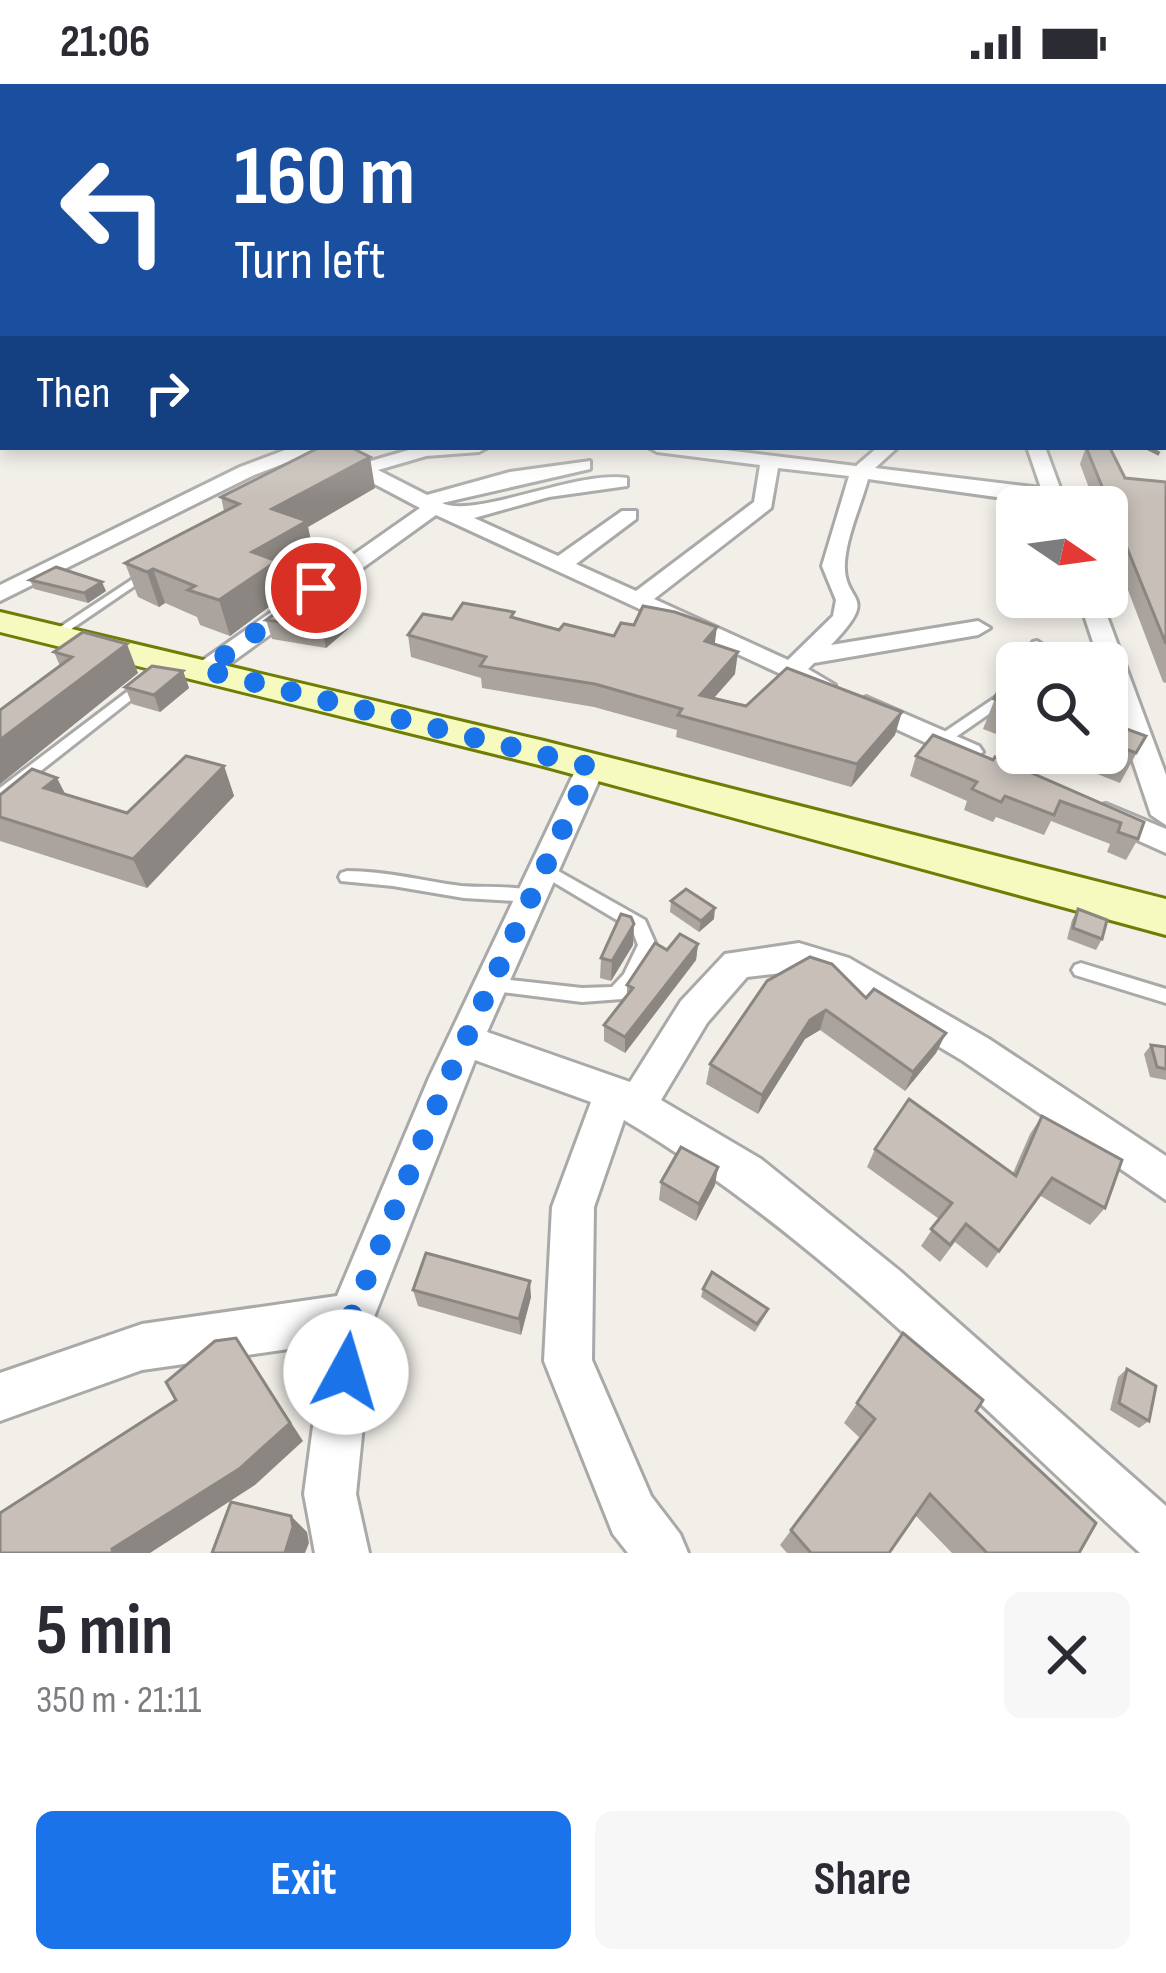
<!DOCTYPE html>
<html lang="en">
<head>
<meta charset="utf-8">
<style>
  :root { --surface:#fff; --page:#f7f7f7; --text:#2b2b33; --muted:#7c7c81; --accent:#1a73e8 }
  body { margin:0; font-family:"Sofia Sans Condensed",sans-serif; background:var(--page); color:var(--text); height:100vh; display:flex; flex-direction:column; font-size:45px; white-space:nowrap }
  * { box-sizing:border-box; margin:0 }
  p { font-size:39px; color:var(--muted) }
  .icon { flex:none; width:66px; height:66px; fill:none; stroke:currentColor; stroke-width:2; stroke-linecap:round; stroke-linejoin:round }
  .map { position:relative; height:1469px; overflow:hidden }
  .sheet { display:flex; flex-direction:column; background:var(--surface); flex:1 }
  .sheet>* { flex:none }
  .top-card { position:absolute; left:0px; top:0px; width:1167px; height:366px; box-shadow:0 6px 18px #0003; background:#1a4fa0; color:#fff; overflow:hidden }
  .needle { width:78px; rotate:103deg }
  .tools { position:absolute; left:996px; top:402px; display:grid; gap:24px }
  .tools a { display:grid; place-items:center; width:132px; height:132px; border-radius:18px; background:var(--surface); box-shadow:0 6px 18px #0003; font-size:60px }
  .pin { position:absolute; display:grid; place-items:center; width:102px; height:102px; color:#fff; margin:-51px; border:6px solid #fff; border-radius:50%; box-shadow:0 3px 12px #0007 }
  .me { position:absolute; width:132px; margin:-66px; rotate:6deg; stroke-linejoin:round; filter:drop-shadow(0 0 9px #0008) }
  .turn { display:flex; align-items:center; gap:42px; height:252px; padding:0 36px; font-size:54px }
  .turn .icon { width:156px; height:156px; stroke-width:2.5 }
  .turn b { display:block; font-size:84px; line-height:102px }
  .then { display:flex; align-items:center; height:114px; padding:0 36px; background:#0003; gap:24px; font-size:45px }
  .round { display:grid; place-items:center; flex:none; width:126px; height:126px; border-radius:18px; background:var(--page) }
  .summary { display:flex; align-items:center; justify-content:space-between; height:204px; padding:0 36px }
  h1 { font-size:72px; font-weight:700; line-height:90px }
  .button { display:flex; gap:24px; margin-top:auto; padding:24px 36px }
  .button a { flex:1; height:138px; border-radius:18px; background:var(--accent); color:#fff; font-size:48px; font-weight:700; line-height:138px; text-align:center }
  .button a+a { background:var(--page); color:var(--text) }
  .status { display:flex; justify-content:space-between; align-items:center; height:84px; padding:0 60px; background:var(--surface); direction:ltr }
  .status svg { height:33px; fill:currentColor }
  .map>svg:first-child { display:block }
</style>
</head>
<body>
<div class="status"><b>21:06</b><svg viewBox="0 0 49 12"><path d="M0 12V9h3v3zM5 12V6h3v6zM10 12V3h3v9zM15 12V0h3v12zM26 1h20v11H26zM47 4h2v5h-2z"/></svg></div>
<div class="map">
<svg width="1166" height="1469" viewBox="0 0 1166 1469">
  <rect width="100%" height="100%" fill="#f2efe9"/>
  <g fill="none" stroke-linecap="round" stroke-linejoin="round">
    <defs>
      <g id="service">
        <polygon points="148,485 152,486 152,490 58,554 54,555 48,551"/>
        <polygon points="1037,557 1043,561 1032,579 1020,579 1033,558"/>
        <polygon points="1017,590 1017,605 1012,614 947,659 937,659 935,656 937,653 1002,609 1012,591"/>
        <polygon points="140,598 146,602 145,605 5,715 0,716 0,704"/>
        <polygon points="544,779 645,836 656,861 636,900 622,915 582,918 485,906 482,901 485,896 491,894 582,904 612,903 624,890 638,861 632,845 538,789 536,785 538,781"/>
        <path d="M347 787C386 787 423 797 461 802 487 804 513 801 538 808L540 812 538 816 532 818 464 814 393 802 341 797 339 793 341 789Z"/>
        <polygon points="1081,879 1166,905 1166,919 1075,891 1072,886 1075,881"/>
      </g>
      <g id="minor">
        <polygon points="3,282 3,292 0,293 0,283"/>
        <rect x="1164" y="319" width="2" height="11"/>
        <path d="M293 363H333L364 379 419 363H488L479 368 426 372 378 386 427 411 510 388 590 377V385L442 419C476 435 576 386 627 394V402L549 413 474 434 558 472 622 427H636V435L576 480 636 507 754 418 760 381 657 368 648 363H701L856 382 878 363H898L875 384 1041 404 1027 363H1045L1067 423 868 395C861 421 847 451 845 478 842 522 883 507 831 561L978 537 990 544 978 551 814 579 808 585 835 601 822 609 436 431 214 591H196L192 586 196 581 420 424 314 368 254 391 0 517V501L240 383ZM778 384 849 392 822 482 836 516 833 532 788 576 654 515 771 424Z"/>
        <polygon points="1078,513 1100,513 1166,691 1166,741 1151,731 1107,600 1107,579 1100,579"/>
        <polygon points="866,613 979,662 983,668 969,677 959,674 857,627 853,621"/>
        <path d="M591 674 605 683 487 948 630 998 681 917 725 870 799 859 849 874 989 955 1166 1072V1116L963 977 826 895 799 887 747 893 707 939 661 1016 761 1075 900 1187 1166 1422V1469H1140C975 1318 817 1151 624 1036L594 1123 592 1276 651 1412 680 1450 688 1469H628L613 1450 544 1277 552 1123 591 1018 475 976 374 1233 356 1410 369 1469H315L304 1410 324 1260 142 1286 0 1337V1289L142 1240 337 1212 429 994 577 683Z"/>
        <polygon points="1106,720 1166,745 1166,769 1095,737 1091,730 1095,723"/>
      </g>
      <polygon id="secondary" points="0,528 544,657 1166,815 1166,851 543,682 0,548"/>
    </defs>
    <use href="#service" stroke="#a9a9a9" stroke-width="6"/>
    <use href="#minor" stroke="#a9a9a9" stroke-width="6"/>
    <use href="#secondary" stroke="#707d05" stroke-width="6"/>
    <use href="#service" fill="#fff" fill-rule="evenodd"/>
    <use href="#minor" fill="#fff" fill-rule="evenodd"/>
    <use href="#secondary" fill="#f7fabf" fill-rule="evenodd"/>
    <polyline stroke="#707070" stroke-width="4.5" stroke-dasharray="15 15" stroke-linecap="butt" points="1146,363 1166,373"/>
  </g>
  <g fill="#aba49e">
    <polygon points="1086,363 1125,394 1166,398 1166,599 1163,598 1107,451 1107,423 1096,423 1080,380"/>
    <polygon points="375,404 308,443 314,471 280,491 285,511 230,552 200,541 197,533 165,519 159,523 138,513 125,479 224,427 221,413"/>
    <polygon points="30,496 106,507 88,519 34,505"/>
    <polygon points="344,526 348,545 326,564 272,555 266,536"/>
    <polygon points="514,534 559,546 715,561 735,590 714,614 746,622 895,651 851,703 676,653 677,646 594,623 482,604 481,594 411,573 408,551"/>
    <polygon points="54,568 138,589 0,700 0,626 60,582"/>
    <polygon points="183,587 189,604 160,628 132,620 125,603"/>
    <polygon points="1017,604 1017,658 983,645 998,607"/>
    <polygon points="1107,638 1146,652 1120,699 1044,669 1107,669"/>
    <polygon points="916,672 1144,738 1138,755 1126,776 1107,768 1110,760 1051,737 1044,751 996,733 993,738 964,726 967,717 910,692"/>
    <polygon points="224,682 234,712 147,804 0,757 0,711 66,711 127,729"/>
    <polygon points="671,817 714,835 699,848 670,828"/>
    <polygon points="1078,825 1102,855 1096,866 1067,855 1072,836"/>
    <polygon points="634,840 633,861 611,897 600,894 601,874"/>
    <polygon points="698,860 696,876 625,969 604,957 604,941 627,912 627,901 667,866"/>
    <polygon points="767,897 946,949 936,969 905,1007 820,946 805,955 758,1030 706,1000 710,980"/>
    <polygon points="1151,961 1166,963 1166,996 1150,993 1144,970"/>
    <polygon points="1042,1032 1105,1124 1090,1141 1039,1111 987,1184 955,1158 940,1178 921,1162 939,1135 867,1083 875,1065 1013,1089 1030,1050"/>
    <polygon points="661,1098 715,1101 696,1137 659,1116"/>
    <polygon points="703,1205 768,1225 765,1232 755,1248 701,1213"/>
    <polygon points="413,1206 531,1213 521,1251 418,1222"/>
    <polygon points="903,1249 976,1327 1079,1469 952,1469 915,1431 889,1469 787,1469 780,1461 860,1354 844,1339"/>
    <polygon points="1127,1285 1149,1337 1139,1344 1110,1326 1118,1293"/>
  </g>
  <g fill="#8b8681">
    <polygon points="370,373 375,404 308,443 314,471 280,491 285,511 230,552 219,516 252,468 272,425"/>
    <polygon points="153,485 165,519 159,523 147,488"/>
    <polygon points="102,498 106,507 88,519 84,509"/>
    <polygon points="344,526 348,545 326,564 322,544"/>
    <polygon points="717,543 714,565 705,557"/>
    <polygon points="127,560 138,589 0,700 0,656"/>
    <polygon points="738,568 735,590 697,633 700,611"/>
    <polygon points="183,587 189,604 160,628 154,611"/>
    <polygon points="902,628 895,651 851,703 857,680"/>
    <polygon points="224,682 234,712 147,804 133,775"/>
    <polygon points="57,694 72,723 44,704"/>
    <polygon points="715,824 714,835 699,848 701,837"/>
    <polygon points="634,840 633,861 611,897 612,877"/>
    <polygon points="698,860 696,876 625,969 625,953"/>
    <polygon points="826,926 820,946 805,955 758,1030 762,1011 810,936"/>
    <polygon points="946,949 936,969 905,1007 913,988"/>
    <polygon points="718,1083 715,1101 696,1137 699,1120"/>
    <polygon points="530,1197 531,1213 521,1251 519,1235"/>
    <polygon points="236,1254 303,1357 255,1401 150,1469 113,1469 112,1465"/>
    <polygon points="291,1432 307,1448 309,1459 305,1469 285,1469"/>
  </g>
  <g fill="#c7bfb8" stroke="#8b8681" stroke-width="3">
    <polygon points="1164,210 1166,210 1166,277 1164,276"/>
    <polygon points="320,363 350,363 370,373 272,425 307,437 252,468 277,477 219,516 188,506 195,502 153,485 147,488 125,479 239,420 221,413"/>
    <polygon points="1086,363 1110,364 1125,394 1166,398 1166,560"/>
    <polygon points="56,483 102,498 84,509 30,496"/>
    <polygon points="292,518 344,526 322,544 266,536"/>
    <polygon points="463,519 514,528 511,533 559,546 564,540 614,552 621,539 634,541 643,522 675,528 717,543 705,557 738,568 700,611 746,622 787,584 902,628 857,680 678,631 682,625 595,600 480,582 486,573 408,551 423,530 452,535"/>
    <polygon points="83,548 127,560 0,656 0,626 72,573 54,568"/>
    <polygon points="152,582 183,587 154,611 125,603"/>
    <polygon points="1007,601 1017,604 1017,624 994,615 998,607"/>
    <polygon points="1107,638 1146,652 1136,669 1107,658"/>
    <polygon points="933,651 993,676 995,673 1144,738 1138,755 1118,748 1121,739 1060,717 1054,731 1005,712 1001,718 972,705 977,698 916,672"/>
    <polygon points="186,672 224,682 133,775 0,733 0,711 32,685 57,694 44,704 127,729"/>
    <polygon points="686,805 715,824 701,837 671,817"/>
    <polygon points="1078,825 1107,836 1102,855 1073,844"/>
    <polygon points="621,830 631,833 634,840 612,877 601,874"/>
    <polygon points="680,850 698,860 625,953 604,941 633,904 627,901 655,859 667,866"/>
    <polygon points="810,873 832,880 866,914 874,905 946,949 913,988 826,926 810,936 762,1011 710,980 767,897"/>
    <polygon points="1151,961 1166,963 1166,985 1157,983"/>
    <polygon points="909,1015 1016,1092 1042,1032 1122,1076 1105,1124 1052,1094 999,1167 966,1140 950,1161 931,1145 952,1119 875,1065"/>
    <polygon points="681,1063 718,1083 699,1120 661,1098"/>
    <polygon points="426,1169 530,1197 519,1235 413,1206"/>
    <polygon points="712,1188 768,1225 757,1240 703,1205"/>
    <polygon points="903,1249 983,1316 976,1327 1096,1439 1079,1469 987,1469 930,1410 889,1469 811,1469 791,1446 875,1335 857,1319"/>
    <polygon points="236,1254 290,1339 239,1385 112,1465 113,1469 0,1469 0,1429 176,1316 166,1298 215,1257"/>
    <polygon points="1127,1285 1156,1302 1149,1337 1119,1319"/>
    <polygon points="231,1418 291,1432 293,1443 285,1469 212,1469"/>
  </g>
  <linearGradient id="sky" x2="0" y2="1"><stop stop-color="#8fc0e4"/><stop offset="0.5" stop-color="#f9f8f5"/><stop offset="1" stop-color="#f9f8f5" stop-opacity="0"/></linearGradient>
  <rect width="1166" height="416" fill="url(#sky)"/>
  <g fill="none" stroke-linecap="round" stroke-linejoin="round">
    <polyline stroke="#1a73e8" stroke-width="21" stroke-dasharray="0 37.8" points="316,504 205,586 591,683 448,994 351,1233 346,1288"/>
  </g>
</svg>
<div class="tools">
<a><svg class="needle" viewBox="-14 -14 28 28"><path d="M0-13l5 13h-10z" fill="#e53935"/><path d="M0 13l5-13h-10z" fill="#7c7c81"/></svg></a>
<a><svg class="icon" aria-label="search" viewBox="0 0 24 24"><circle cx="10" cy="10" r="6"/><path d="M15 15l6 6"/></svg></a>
</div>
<div class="pin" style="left:316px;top:504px;background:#d93025"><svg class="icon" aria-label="arrive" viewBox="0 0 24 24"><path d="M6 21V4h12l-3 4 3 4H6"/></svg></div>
<svg class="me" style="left:346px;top:1288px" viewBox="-20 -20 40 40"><circle r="19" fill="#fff"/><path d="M0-13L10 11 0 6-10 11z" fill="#1a73e8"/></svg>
<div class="top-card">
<div class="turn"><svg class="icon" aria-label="left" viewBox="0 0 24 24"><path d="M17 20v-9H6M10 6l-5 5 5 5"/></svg><div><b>160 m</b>Turn left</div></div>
<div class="then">Then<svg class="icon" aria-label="right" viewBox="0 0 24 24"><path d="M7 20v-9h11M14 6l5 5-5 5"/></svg></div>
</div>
</div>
<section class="sheet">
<div class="summary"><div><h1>5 min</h1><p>350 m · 21:11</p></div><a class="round"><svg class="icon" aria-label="close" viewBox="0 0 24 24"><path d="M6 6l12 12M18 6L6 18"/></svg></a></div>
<div class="button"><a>Exit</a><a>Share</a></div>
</section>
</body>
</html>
